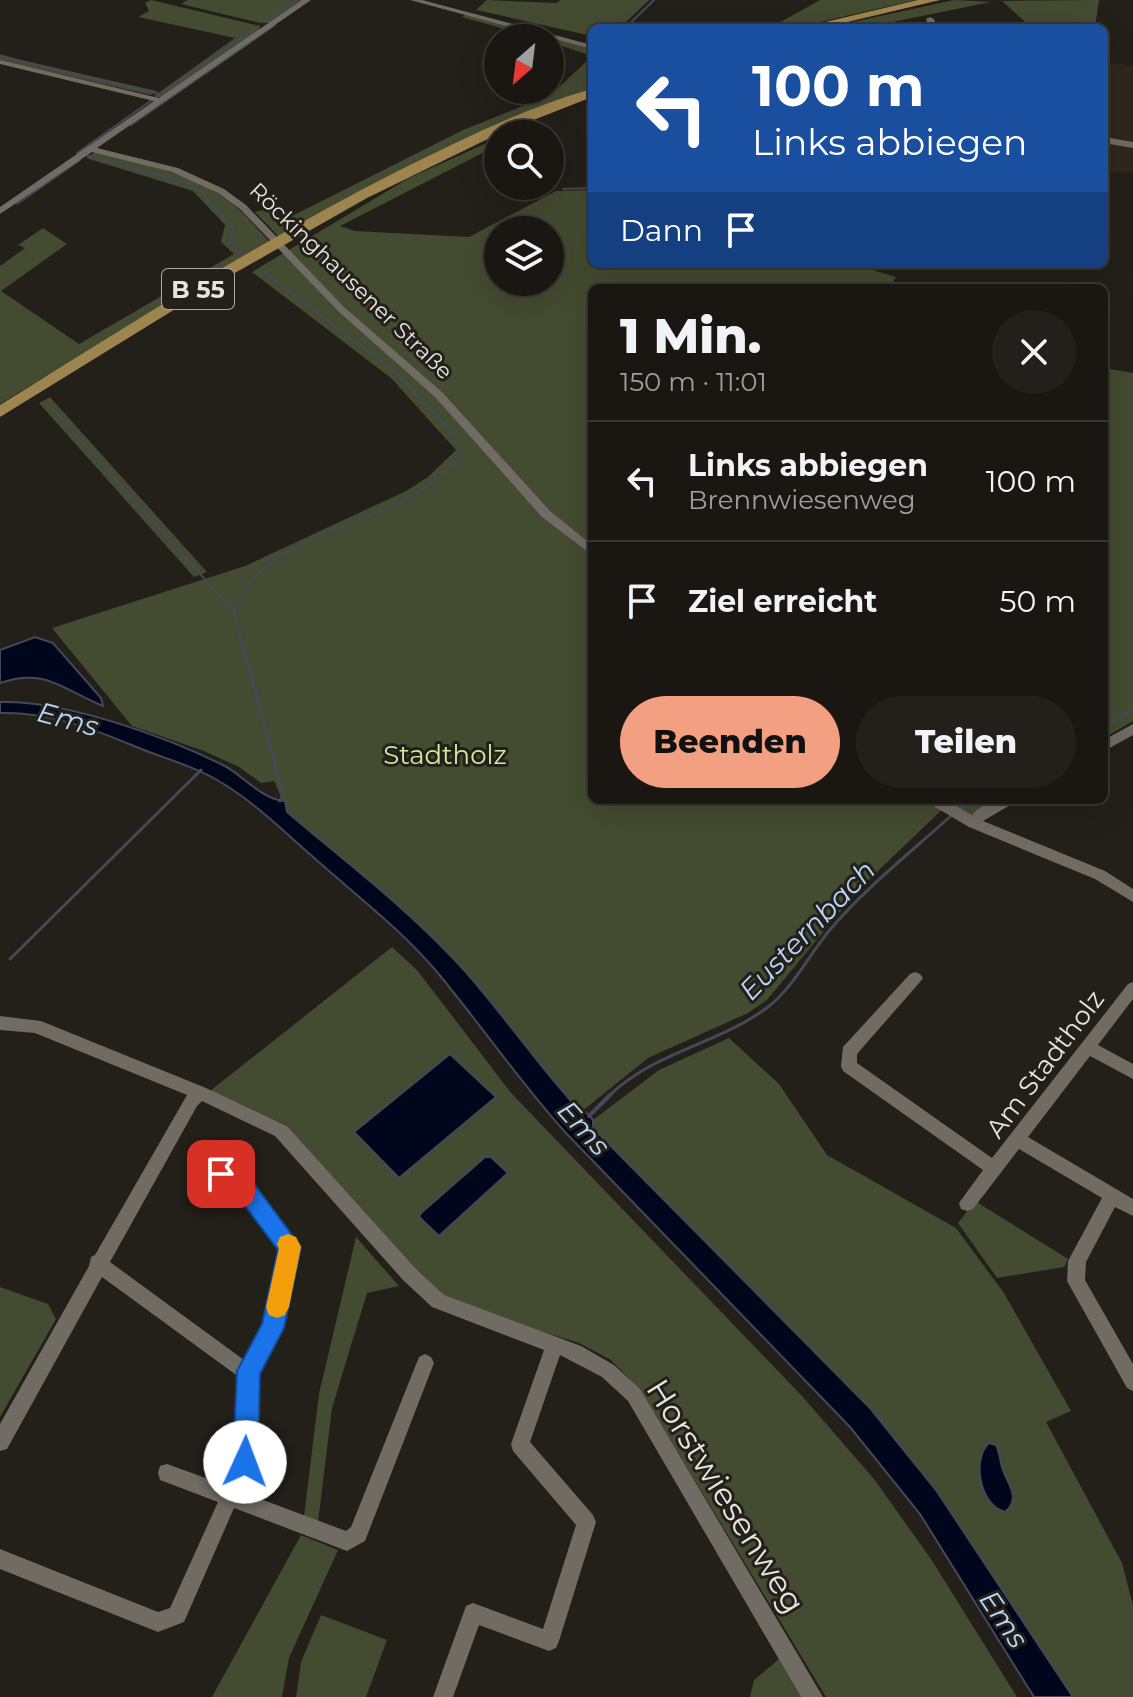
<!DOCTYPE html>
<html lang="de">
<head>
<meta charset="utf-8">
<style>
  :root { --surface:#1a1713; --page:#23201c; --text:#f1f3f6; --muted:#9f9fa0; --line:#383633; --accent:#f39f82 }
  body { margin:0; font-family:Montserrat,sans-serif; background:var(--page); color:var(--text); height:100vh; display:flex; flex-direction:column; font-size:30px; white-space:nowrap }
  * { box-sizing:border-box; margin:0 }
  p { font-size:26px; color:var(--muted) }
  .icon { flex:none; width:44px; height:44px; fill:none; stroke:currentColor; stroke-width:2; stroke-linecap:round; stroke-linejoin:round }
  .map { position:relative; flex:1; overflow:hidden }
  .panel { position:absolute; left:588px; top:284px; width:520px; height:520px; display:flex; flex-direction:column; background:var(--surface); border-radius:12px; box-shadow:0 8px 32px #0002,0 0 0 2px var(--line) }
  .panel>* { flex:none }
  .top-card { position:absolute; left:588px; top:24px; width:520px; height:244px; border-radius:12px; box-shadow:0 8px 32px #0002,0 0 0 2px var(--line); background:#1a4fa0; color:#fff; overflow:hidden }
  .needle { width:52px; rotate:208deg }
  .controls { position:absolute; left:484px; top:24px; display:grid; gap:16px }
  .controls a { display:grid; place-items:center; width:80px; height:80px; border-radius:50%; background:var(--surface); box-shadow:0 8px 32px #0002,0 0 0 2px var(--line); font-size:40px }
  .pin { position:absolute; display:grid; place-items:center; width:68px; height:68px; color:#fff; margin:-34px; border-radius:16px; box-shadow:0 4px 12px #0006 }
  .me { position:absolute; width:88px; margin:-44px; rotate:2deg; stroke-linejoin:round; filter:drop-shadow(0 0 6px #0008) }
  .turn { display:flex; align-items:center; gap:28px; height:168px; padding:0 32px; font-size:36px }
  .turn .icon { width:104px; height:104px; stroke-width:2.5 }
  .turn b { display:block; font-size:56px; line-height:68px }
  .then { display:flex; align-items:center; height:76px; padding:0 32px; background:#0003; gap:16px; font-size:30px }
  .round { display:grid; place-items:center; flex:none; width:84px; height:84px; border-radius:42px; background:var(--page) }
  .head { display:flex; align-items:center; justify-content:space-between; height:136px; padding:0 32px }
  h1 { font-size:48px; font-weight:800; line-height:60px }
  .button { display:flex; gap:16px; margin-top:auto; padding:16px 32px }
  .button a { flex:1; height:92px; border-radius:48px; background:var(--accent); color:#111; font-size:32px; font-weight:800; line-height:92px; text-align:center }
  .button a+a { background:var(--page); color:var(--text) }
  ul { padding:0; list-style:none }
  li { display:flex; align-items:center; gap:24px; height:120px; padding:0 32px; border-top:2px solid var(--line) }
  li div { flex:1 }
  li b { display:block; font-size:30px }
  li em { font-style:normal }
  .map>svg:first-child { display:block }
</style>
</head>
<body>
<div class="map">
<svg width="1133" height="1697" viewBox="0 0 1133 1697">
  <rect width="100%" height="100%" fill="#231f19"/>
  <g fill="#2e271b">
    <polygon points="1104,62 1133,66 1133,142 1104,137"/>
    <polygon points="1104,142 1133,147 1133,173 1104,171"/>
  </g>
  <g fill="#434b30" fill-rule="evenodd">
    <polygon points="151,0 256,25 261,29 163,98 154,96 235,38 138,17 149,11 145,3"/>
    <polygon points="188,0 302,0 270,23 260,23 181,4"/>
    <polygon points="487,0 557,3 560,0 649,0 620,28 592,28 592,36 476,10"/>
    <polygon points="820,0 916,0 794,28 770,28"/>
    <polygon points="954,0 991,2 863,28 825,28"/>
    <polygon points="1099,0 1095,28 1023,28 1024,21 1002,1"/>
    <polygon points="466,14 592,49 592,89 279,237 255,212 270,208 284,220 463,130 551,95 592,56 550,42 550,38 536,38 462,17"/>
    <polygon points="0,54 16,59 157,91 151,95 11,63 0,60"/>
    <path d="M498 138V145L340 226 355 231 469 237 556 191 592 190V264H852L896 277 890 288H592V800H998L971 815 949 803 858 890 767 1000 748 1013 648 1058 581 1112 543 1071 465 971 422 927 287 811 274 781 261 783 239 767 204 751 132 726 52 628 245 566 406 491 428 477 456 450 391 378 252 272 409 178ZM498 230H550V282H498Z"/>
    <path d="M95 152C140 164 192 172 230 202 245 213 257 229 270 242L0 404V266L25 248 18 245 43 228 67 244 1 291 79 344 234 254 221 242 225 225 193 191 86 158Z"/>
    <polygon points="1104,368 1133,373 1133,721 1104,738"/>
    <polygon points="50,397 207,572 194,577 39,403"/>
    <polygon points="392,947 417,970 512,1094 802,1396 874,1479 931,1559 1017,1697 826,1697 640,1390 611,1360 579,1343 456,1305 425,1284 286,1125 210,1091"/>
    <polygon points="729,1038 779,1084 827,1155 956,1228 1004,1293 1071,1411 1046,1422 1122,1563 1133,1605 1133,1697 1073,1697 936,1490 870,1408 592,1128 593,1120 659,1070"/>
    <polygon points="975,1201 1068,1259 1064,1267 997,1278 958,1223"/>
    <polygon points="356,1237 399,1286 367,1293 332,1408 318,1522 304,1516 319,1394"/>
    <polygon points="0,1287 48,1304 56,1319 0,1417"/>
    <polygon points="301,1535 338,1550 289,1658 282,1697 212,1697"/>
    <polygon points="321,1615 387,1640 366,1697 296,1697 301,1662"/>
    <polygon points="779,1659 801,1697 750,1697 754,1680"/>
  </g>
  <g fill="#00071c" stroke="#454957" stroke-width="2">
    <path d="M35 637 53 643 101 698 103 706C63 690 46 667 0 683V650Z"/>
    <path d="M0 702C64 700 164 736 223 765 243 775 262 800 285 801L287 812C347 863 412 912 464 970 505 1016 539 1067 581 1112H586L593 1120V1128L870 1408 936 1490 1073 1697H1034L920 1514 850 1427 566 1133C520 1082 481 1025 437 972 401 929 353 893 312 856 281 829 252 800 217 780 192 765 162 758 134 746 91 728 48 712 0 713Z"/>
    <polygon points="450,1054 496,1097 399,1178 354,1132"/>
    <polygon points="485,1157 491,1157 508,1173 439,1236 419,1217 421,1213"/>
    <path d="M989 1443 996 1445C1000 1453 1000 1462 1003 1470 1009 1486 1021 1499 1005 1512 980 1506 971 1459 989 1443Z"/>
  </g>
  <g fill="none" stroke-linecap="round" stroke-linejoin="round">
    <g stroke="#454957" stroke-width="2">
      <polyline points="266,22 297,0"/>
      <polyline points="625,28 654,0"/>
      <polyline points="0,56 160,94"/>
      <polyline points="156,97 259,26"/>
      <polyline points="131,125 275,25"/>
      <polyline points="80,154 77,153 152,100"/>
      <polyline points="88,156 187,183 197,188 233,228 230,243 242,255"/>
      <polyline points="563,189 592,188"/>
      <polyline points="17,204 80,160"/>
      <polyline points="263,271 395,372 457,437 458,442"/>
      <polyline points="50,406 234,612 240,633"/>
      <path d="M234 612C240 602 245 589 253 580 293 534 358 526 409 498 430 486 445 473 462 456L461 451"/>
    </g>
    <g stroke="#454957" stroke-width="3">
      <polyline points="239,631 283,794 280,801"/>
      <polyline points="1104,726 1133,710"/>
      <polyline points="959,809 972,800"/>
      <polyline points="10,959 201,770"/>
      <path d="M609 1096C653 1052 719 1044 768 1007 792 989 809 955 829 931 865 888 911 852 953 814"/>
    </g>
    <polyline stroke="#454957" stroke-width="4" points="589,1116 611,1094"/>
    <g fill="#706b63" fill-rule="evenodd">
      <polygon points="302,0 311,0 97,148 178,168 224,189 246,205 344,307 443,393 550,511 592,545 592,555 542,517 435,397 338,311 240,209 218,193 172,172 92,152 0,214 0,207 154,101 0,64 0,60 159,98"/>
      <polygon points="410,0 422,0 592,45 592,49"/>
      <polygon points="930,17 934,19 937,28 929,28 926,19"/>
      <polygon points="1104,137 1133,142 1133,148 1104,143"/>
      <polygon points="1133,724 1133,735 1104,751 1104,740"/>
      <path d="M928 800H946L972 815C983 802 997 800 1014 800L1012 804 983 821 1105 871 1133 889V902L1095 879 969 827 930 804Z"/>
      <polygon points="915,972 920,974 923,978 920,982 857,1054 857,1063 992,1158 1128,984 1133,982 1133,999 1098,1045 1133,1064 1133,1079 1090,1056 1028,1137 1133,1199 1133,1216 1115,1207 1086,1262 1085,1280 1133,1364 1133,1391 1127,1388 1067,1281 1068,1261 1102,1198 1019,1149 973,1209 967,1211 961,1209 959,1203 983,1170 843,1071 841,1066 843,1047 910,974"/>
      <polygon points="0,1016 41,1021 206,1088 287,1126 415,1268 444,1295 581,1346 614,1365 640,1389 823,1697 801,1697 628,1401 602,1377 560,1355 530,1442 593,1515 596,1522 559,1641 556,1648 549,1651 479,1625 453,1697 433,1697 466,1606 473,1603 543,1629 576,1525 513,1451 511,1444 544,1350 432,1307 403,1280 275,1136 202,1101 197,1106 110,1262 244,1360 265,1325 281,1249 232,1186 215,1179 213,1174 215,1169 221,1166 244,1175 299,1247 282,1328 257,1373 254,1462 242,1492 346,1531 351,1527 419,1357 425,1354 431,1357 434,1363 365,1541 347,1551 234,1508 184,1622 158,1632 0,1569 0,1549 158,1612 170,1608 218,1502 160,1480 158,1473 160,1466 167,1464 225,1485 236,1461 239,1377 102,1277 7,1449 0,1451 0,1424 89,1266 91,1257 95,1255 187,1095 35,1033 0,1030"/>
    </g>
    <g fill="#9e8550" fill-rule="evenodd">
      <polygon points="918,0 940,0 822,28 800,28"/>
      <path d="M592 89V97L498 134 367 198 219 282 0 417V405C132 323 263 239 402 169 463 139 527 107 592 89Z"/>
    </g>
  </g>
  <polygon fill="#1a73e8" stroke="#114b97" stroke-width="2" points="221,1164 246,1173 301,1247 284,1328 260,1374 258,1462 254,1471 245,1475 237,1471 233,1462 237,1371 262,1324 278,1250 231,1187 214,1181 211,1174 214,1167"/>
  <polygon fill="#f59e0b" points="288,1234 296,1237 301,1247 289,1307 285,1315 277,1318 269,1315 266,1307 279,1248 277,1244 280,1237"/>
  <g text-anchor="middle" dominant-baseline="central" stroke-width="6" stroke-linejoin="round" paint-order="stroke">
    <g font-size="22" fill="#e7e4e0" stroke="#231f19">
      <text transform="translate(351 281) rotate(44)">Röckinghausener Straße</text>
    </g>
    <rect fill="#231f19" stroke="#aca9a4" stroke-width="2" x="162" y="269" width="72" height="40" rx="6"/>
    <g font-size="24" font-weight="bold" fill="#e7e4e0">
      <text x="198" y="289">B 55</text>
    </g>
    <g font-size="26" fill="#d4e99f" stroke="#231f19">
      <text x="445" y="755">Stadtholz</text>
    </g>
    <g font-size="26" fill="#e7e4e0" stroke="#231f19">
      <text transform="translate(1045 1064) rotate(-53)">Am Stadtholz</text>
    </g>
    <g font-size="28" font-style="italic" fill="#b6d7fa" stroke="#231f19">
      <text transform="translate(68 719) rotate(15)">Ems</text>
      <text transform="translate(807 930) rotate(-46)">Eusternbach</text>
      <text transform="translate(584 1128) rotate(48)">Ems</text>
      <text transform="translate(1004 1619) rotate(56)">Ems</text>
    </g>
    <g font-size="32" fill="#e7e4e0" stroke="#231f19">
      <text transform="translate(726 1496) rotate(58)">Horstwiesenweg</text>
    </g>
  </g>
</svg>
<div class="controls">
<a><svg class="needle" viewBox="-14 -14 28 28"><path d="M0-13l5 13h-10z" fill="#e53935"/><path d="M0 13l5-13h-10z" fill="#9f9fa0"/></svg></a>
<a><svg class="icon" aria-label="search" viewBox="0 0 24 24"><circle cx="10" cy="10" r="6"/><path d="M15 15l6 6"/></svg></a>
<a><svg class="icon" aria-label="layers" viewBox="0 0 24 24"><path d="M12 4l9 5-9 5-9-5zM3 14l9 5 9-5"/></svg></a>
</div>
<div class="pin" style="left:221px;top:1174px;background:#d93025"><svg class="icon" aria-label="arrive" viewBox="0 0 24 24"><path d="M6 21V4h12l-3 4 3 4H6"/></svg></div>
<svg class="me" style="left:245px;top:1462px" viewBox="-20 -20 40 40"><circle r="19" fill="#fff"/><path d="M0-13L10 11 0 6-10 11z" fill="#1a73e8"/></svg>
<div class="top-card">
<div class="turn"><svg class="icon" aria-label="left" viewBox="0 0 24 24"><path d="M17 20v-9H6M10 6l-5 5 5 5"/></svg><div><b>100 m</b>Links abbiegen</div></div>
<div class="then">Dann<svg class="icon" aria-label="arrive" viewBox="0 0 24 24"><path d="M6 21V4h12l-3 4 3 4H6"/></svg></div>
</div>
<section class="panel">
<div class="head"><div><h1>1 Min.</h1><p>150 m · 11:01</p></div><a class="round"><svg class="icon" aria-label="close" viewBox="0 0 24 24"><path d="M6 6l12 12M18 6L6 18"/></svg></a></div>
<ul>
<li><svg class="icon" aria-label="left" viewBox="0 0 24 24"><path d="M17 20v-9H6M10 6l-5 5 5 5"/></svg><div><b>Links abbiegen</b><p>Brennwiesenweg</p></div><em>100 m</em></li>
<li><svg class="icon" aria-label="arrive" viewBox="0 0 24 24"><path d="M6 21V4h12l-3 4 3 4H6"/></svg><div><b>Ziel erreicht</b></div><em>50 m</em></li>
</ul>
<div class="button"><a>Beenden</a><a>Teilen</a></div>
</section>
</div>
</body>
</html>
